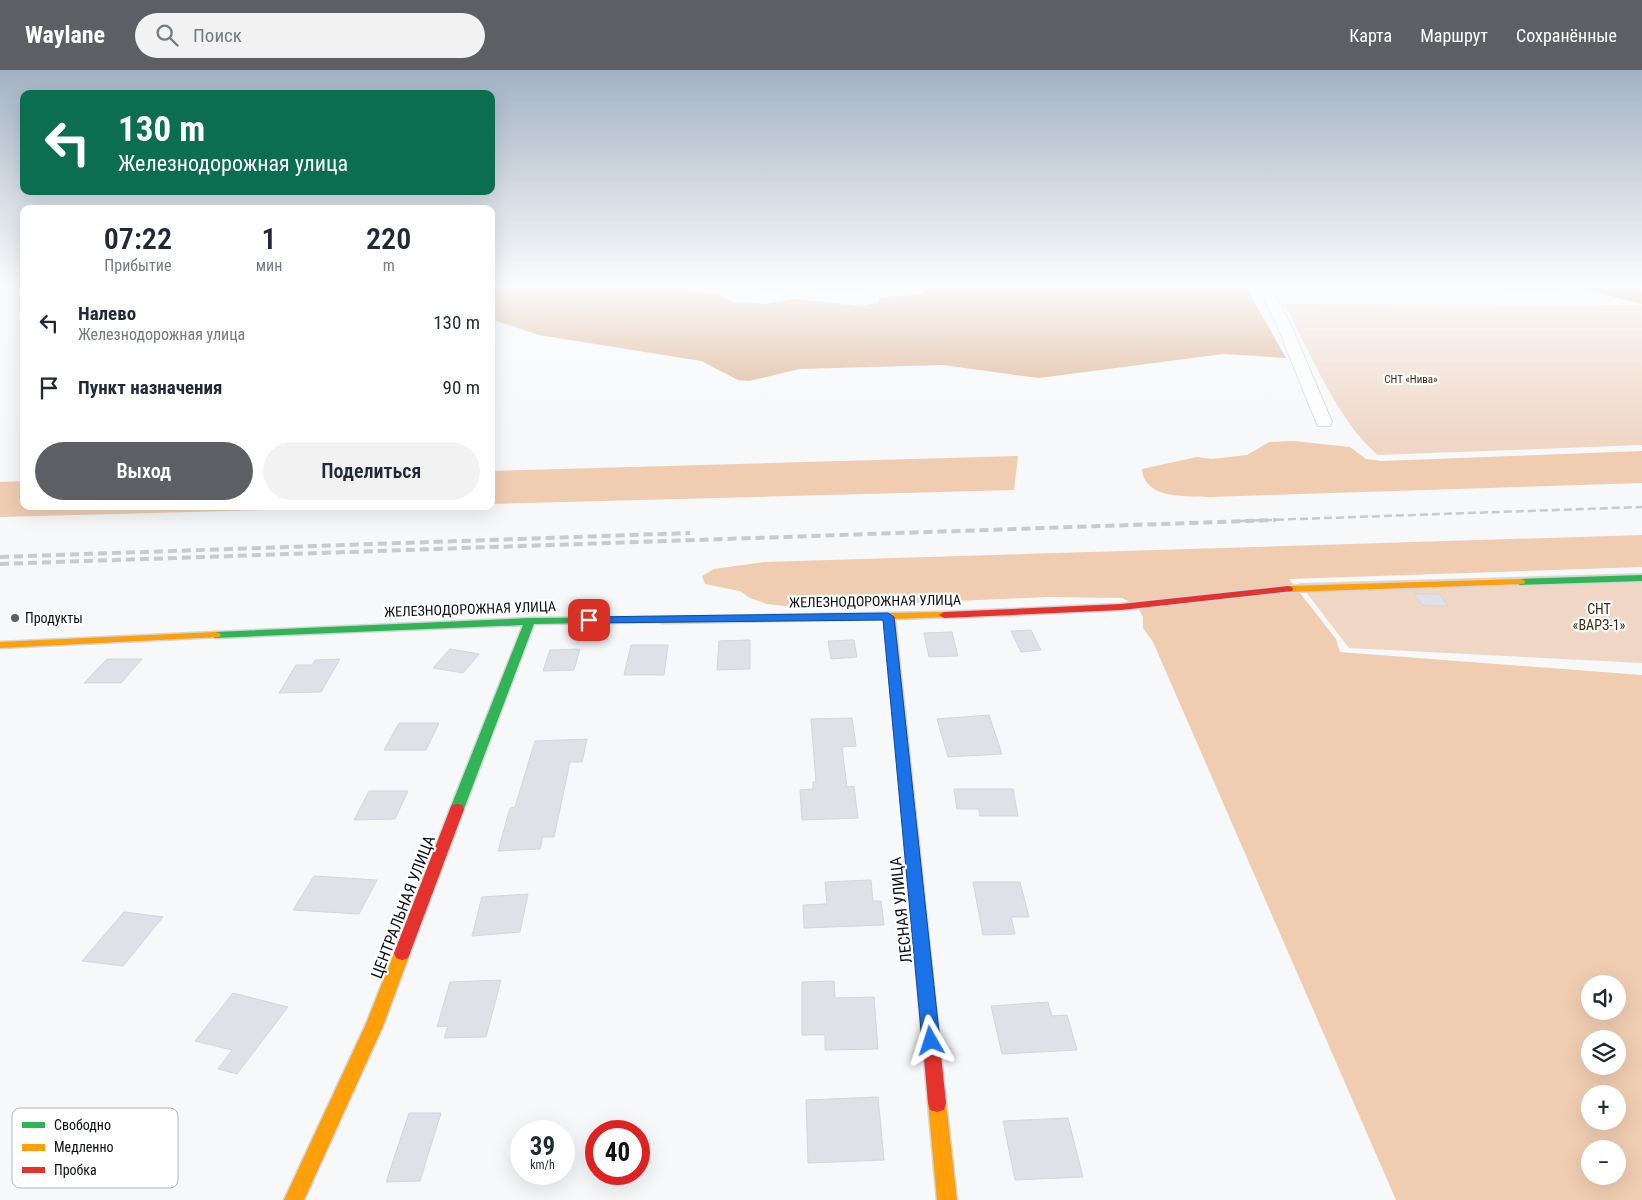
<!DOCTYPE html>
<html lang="ru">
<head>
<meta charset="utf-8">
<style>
  :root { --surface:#fff; --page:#f2f2f3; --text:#1f2937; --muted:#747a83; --accent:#5d5f65 }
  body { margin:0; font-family:"Roboto Condensed",sans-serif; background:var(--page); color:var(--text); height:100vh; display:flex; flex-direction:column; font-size:19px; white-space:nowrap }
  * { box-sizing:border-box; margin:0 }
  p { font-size:16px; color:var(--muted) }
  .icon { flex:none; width:28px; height:28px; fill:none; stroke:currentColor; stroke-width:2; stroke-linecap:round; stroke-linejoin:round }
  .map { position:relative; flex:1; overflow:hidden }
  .panel { position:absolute; left:20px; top:135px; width:475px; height:305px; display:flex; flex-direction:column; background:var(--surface); border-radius:10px; box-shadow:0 5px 20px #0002 }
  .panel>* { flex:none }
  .hud { position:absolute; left:20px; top:20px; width:475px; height:105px; border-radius:10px; box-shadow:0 5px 20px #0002; background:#0b6e4f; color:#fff; overflow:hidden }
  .tools { position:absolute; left:1581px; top:905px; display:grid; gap:10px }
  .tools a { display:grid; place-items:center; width:45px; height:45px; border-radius:50%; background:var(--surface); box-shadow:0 5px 20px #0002; font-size:25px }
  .speed { position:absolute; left:510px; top:1050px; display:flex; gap:10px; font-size:25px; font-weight:700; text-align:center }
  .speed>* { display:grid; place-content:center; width:65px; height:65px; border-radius:50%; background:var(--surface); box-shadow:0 5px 20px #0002; line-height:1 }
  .speed small { font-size:12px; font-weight:400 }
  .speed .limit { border:8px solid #d22; background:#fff; color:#111 }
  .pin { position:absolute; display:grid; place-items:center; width:42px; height:42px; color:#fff; margin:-21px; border-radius:10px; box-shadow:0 2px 8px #0006 }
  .me { position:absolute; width:55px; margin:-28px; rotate:354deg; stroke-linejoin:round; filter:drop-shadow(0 0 4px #0008) }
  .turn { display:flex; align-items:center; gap:18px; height:105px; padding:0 15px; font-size:22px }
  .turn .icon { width:65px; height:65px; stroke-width:2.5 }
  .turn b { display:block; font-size:35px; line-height:42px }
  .eta { display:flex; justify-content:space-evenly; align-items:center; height:85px; text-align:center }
  .eta b { font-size:30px; font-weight:600; line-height:35px }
  .cta { display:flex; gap:10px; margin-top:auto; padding:10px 15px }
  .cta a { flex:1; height:58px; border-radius:30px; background:var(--accent); color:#fff; font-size:20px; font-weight:600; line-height:58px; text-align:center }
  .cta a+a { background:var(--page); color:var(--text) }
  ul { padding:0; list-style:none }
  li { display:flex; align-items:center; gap:15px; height:65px; padding:0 15px }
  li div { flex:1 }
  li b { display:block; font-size:19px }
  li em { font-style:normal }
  header { display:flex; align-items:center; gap:30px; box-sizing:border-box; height:70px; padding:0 25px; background:var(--accent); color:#fff }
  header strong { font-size:24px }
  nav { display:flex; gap:28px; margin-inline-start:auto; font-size:18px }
  .search { width:350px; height:45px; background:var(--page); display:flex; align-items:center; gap:12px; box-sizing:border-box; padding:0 18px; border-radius:28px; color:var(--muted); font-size:19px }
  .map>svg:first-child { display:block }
</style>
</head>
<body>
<header>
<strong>Waylane</strong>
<div class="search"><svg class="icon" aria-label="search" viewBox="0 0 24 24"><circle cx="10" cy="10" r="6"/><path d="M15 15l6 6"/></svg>Поиск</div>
<nav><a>Карта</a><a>Маршрут</a><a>Сохранённые</a></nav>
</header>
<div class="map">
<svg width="1642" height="1130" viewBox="0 0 1642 1130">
  <rect width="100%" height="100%" fill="#f6f8fa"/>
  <g fill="#f0d6c4">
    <path d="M1285 234 1642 235V375L1378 385C1340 355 1307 278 1285 234Z"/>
    <polygon points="1642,503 1642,593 1349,578 1299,513"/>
  </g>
  <g fill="#f0cdb1" fill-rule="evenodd">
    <path d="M1294 371 1350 377 1366 389 1381 391 1642 381V413L1210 427C1188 426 1144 430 1142 399L1197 387 1212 389 1247 385 1269 372Z"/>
    <polygon points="1018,386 1014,420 491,434 491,401"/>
    <polygon points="24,411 24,436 414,436 0,447 0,412"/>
    <path d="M1642 465V497L1289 509 1336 569 1340 582 1642 605V1130H1396L1153 572 1143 558V547L1137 536 1122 528 1047 527 803 538 767 534 750 528 740 521 705 514 702 506 714 499 764 492ZM1590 914H1618V941H1590ZM1590 969H1618V996H1590ZM1590 1024H1618V1051H1590ZM1590 1079H1618V1106H1590Z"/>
  </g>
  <g fill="#dbae8b">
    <polygon points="491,214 653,214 653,216 719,224 732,232 765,234 793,229 860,236 879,233 879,227 922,225 929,217 961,214 1244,214 1286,288 1223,284 1039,308 943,295 800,299 749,311 738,310 701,291 539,265 491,249"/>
    <path d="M741 214H802L801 217C782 221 757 221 740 215Z"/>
    <path d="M807 214H869L867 219C849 223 824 222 806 217Z"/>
  </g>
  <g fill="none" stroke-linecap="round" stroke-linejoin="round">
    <polygon fill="#dbae8b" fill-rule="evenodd" points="1493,214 1612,214 1642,221 1642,234 1583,219 1503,220 1496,218"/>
  </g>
  <g fill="#dee1e7" stroke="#d3d6db">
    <polygon points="1414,524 1439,524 1448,536 1422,535"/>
    <polygon points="1031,560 1041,580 1021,582 1011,561"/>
    <polygon points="952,562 958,586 929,587 924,563"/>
    <polygon points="750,570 750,599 717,600 719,571"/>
    <polygon points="854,570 857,587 831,589 828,571"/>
    <polygon points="631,575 668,575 664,605 624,605"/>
    <polygon points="450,579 479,584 463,603 433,598"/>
    <polygon points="580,579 574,600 543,601 550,580"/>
    <polygon points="107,589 142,589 121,613 84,613"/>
    <polygon points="340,589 321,622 279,623 296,595 312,595 315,590"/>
    <polygon points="989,645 1002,684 948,687 937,649"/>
    <polygon points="852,648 856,676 842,677 847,717 854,716 858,748 802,750 800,720 813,719 813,712 816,712 811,649"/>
    <polygon points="399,653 439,653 426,680 384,680"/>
    <polygon points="587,669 582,692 570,692 554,767 543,767 540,779 498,781 510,738 515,737 535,671"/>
    <polygon points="954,719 1013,719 1018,746 980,746 979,739 957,739"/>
    <polygon points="369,721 408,721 395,749 354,750"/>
    <polygon points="314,806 377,810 359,844 293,840"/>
    <polygon points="871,810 873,831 881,831 884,855 804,858 803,835 827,834 825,812"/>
    <polygon points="973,812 1020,812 1029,847 1011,847 1015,864 983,865"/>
    <polygon points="528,824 520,862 472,866 482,827"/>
    <polygon points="124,842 163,847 123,896 82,891"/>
    <polygon points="501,910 486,967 444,968 448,956 437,957 450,912"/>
    <polygon points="834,911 835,928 874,927 878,979 825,980 825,965 802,965 802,912"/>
    <polygon points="233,923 288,937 237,1004 218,999 232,980 195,971"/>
    <polygon points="1048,932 1052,946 1067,945 1077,980 1002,984 991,936"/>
    <polygon points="878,1027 884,1090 808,1093 806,1030"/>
    <polygon points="409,1043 441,1043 420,1111 386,1112"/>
    <polygon points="1068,1048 1083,1107 1015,1110 1003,1051"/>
  </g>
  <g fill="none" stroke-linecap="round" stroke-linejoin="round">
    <defs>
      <polygon id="street" points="1256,214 1268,214 1290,253 1332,352 1330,356 1318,356 1316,352 1276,253"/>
      <g id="fast">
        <polygon points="1642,505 1642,511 1520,515 1515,512 1520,509"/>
        <polygon points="662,547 668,550 666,552 534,554 464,739 462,743 457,744 452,743 450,739 523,555 215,568 209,565 215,562 530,548"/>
      </g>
      <g id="slow">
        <polygon points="1520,509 1524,510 1525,512 1524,514 1288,522 1283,519 1288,516"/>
        <polygon points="944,542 948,543 949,545 948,547 895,549 918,766 916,770 911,772 906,770 904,766 884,549 662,553 656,550 662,547"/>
        <polygon points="215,562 219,563 221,565 219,567 0,578 0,572"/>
        <polygon points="402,876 408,878 410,883 383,956 304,1130 284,1130 366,954 394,883 396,878"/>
        <polygon points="937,1024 944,1026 946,1033 957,1130 937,1130 928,1033 930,1026"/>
      </g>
      <g id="jam">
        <polygon points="1288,516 1292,517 1293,519 1292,521 1121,540 944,548 939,545 944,542 1121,534"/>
        <polygon points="457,734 462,735 464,739 410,883 408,888 402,890 396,888 394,883 450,739 452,735"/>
        <polygon points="911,760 916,762 918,766 946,1033 944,1040 937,1042 930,1040 928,1033 904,766 906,762"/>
      </g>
    </defs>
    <use href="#street" stroke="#d2d5da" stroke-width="2"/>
    <use href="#fast" stroke="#d2d5da" stroke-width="3"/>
    <use href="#slow" stroke="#d2d5da" stroke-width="3"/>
    <use href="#jam" stroke="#d2d5da" stroke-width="3"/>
    <use href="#street" fill="#fefefe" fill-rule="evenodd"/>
    <use href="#fast" fill="#30b455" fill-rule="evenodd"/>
    <use href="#slow" fill="#ff9f0a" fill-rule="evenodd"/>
    <use href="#jam" fill="#e5322d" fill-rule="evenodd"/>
    <polyline stroke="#c9cacb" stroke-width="2.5" stroke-dasharray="8 4" stroke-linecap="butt" points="1240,451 1642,437"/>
    <g stroke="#c9cacb" stroke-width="4" stroke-dasharray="9 5" stroke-linecap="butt">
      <polyline points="0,487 690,463"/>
      <polyline points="0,494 1276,450"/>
    </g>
  </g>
  <linearGradient id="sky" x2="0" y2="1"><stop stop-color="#a3b2c3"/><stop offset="0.58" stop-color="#fbfcfd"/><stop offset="1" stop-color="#fbfcfd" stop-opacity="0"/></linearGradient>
  <rect width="1642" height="372" fill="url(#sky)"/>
  <polygon fill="#1a73e8" stroke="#114b97" points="888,543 894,547 940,971 937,977 931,980 925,977 922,971 883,550 589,553 584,550 589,547"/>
  <circle fill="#5d5f65" stroke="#fff" stroke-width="2" cx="15" cy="548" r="5"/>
  <g text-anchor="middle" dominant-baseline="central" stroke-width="4.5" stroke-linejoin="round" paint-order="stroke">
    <g font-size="11" fill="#412610" stroke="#fff">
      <text x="1411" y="309">СНТ «Нива»</text>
    </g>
    <g font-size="14" fill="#0a0d15" stroke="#fff">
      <text transform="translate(875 531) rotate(-1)">ЖЕЛЕЗНОДОРОЖНАЯ УЛИЦА</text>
      <text transform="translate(470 539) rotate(-2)">ЖЕЛЕЗНОДОРОЖНАЯ УЛИЦА</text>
    </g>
    <g font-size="14" fill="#412610" stroke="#fff">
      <text x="1599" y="539">СНТ<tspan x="1599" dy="16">«ВАРЗ-1»</tspan></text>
    </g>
    <g font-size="14" fill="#0a0d15" stroke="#fff" text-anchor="start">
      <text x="25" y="548">Продукты</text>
    </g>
    <g font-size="16" fill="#0a0d15" stroke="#fff">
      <text transform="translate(403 837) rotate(-69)">ЦЕНТРАЛЬНАЯ УЛИЦА</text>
      <text transform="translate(901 840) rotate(-96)">ЛЕСНАЯ УЛИЦА</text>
    </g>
  </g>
  <rect x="12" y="1038" width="166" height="80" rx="8" fill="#fff" stroke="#b6b6b9" stroke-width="1"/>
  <rect x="22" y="1052" width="23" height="6" fill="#30b455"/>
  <rect x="22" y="1074" width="23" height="7" fill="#ff9f0a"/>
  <rect x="22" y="1097" width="23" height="6" fill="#e5322d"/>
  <g font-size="14" fill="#0a0d15">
    <text x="54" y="1060">Свободно</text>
    <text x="54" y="1082">Медленно</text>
    <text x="54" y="1105">Пробка</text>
  </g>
</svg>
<div class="tools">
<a><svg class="icon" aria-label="sound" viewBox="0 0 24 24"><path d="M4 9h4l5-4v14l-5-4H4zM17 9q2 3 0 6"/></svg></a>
<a><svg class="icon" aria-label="layers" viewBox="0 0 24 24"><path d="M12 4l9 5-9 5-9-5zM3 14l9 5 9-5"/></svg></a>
<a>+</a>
<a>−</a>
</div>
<div class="speed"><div>39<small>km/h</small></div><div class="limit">40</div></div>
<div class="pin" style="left:589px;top:550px;background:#d93025"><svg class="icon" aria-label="arrive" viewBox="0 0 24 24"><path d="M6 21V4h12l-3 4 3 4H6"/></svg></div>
<svg class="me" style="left:931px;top:971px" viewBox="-20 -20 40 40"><path d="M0-17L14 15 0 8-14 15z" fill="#1a73e8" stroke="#fff" stroke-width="4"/></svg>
<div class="hud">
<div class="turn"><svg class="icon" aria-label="left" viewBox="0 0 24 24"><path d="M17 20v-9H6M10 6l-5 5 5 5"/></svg><div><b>130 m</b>Железнодорожная улица</div></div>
</div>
<section class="panel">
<div class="eta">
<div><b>07:22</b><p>Прибытие</p></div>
<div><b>1</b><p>мин</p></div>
<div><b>220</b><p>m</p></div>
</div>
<ul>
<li><svg class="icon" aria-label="left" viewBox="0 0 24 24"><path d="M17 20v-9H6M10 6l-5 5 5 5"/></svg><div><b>Налево</b><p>Железнодорожная улица</p></div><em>130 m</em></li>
<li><svg class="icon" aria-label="arrive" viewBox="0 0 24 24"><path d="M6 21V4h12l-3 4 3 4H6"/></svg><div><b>Пункт назначения</b></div><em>90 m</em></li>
</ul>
<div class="cta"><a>Выход</a><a>Поделиться</a></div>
</section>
</div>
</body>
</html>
